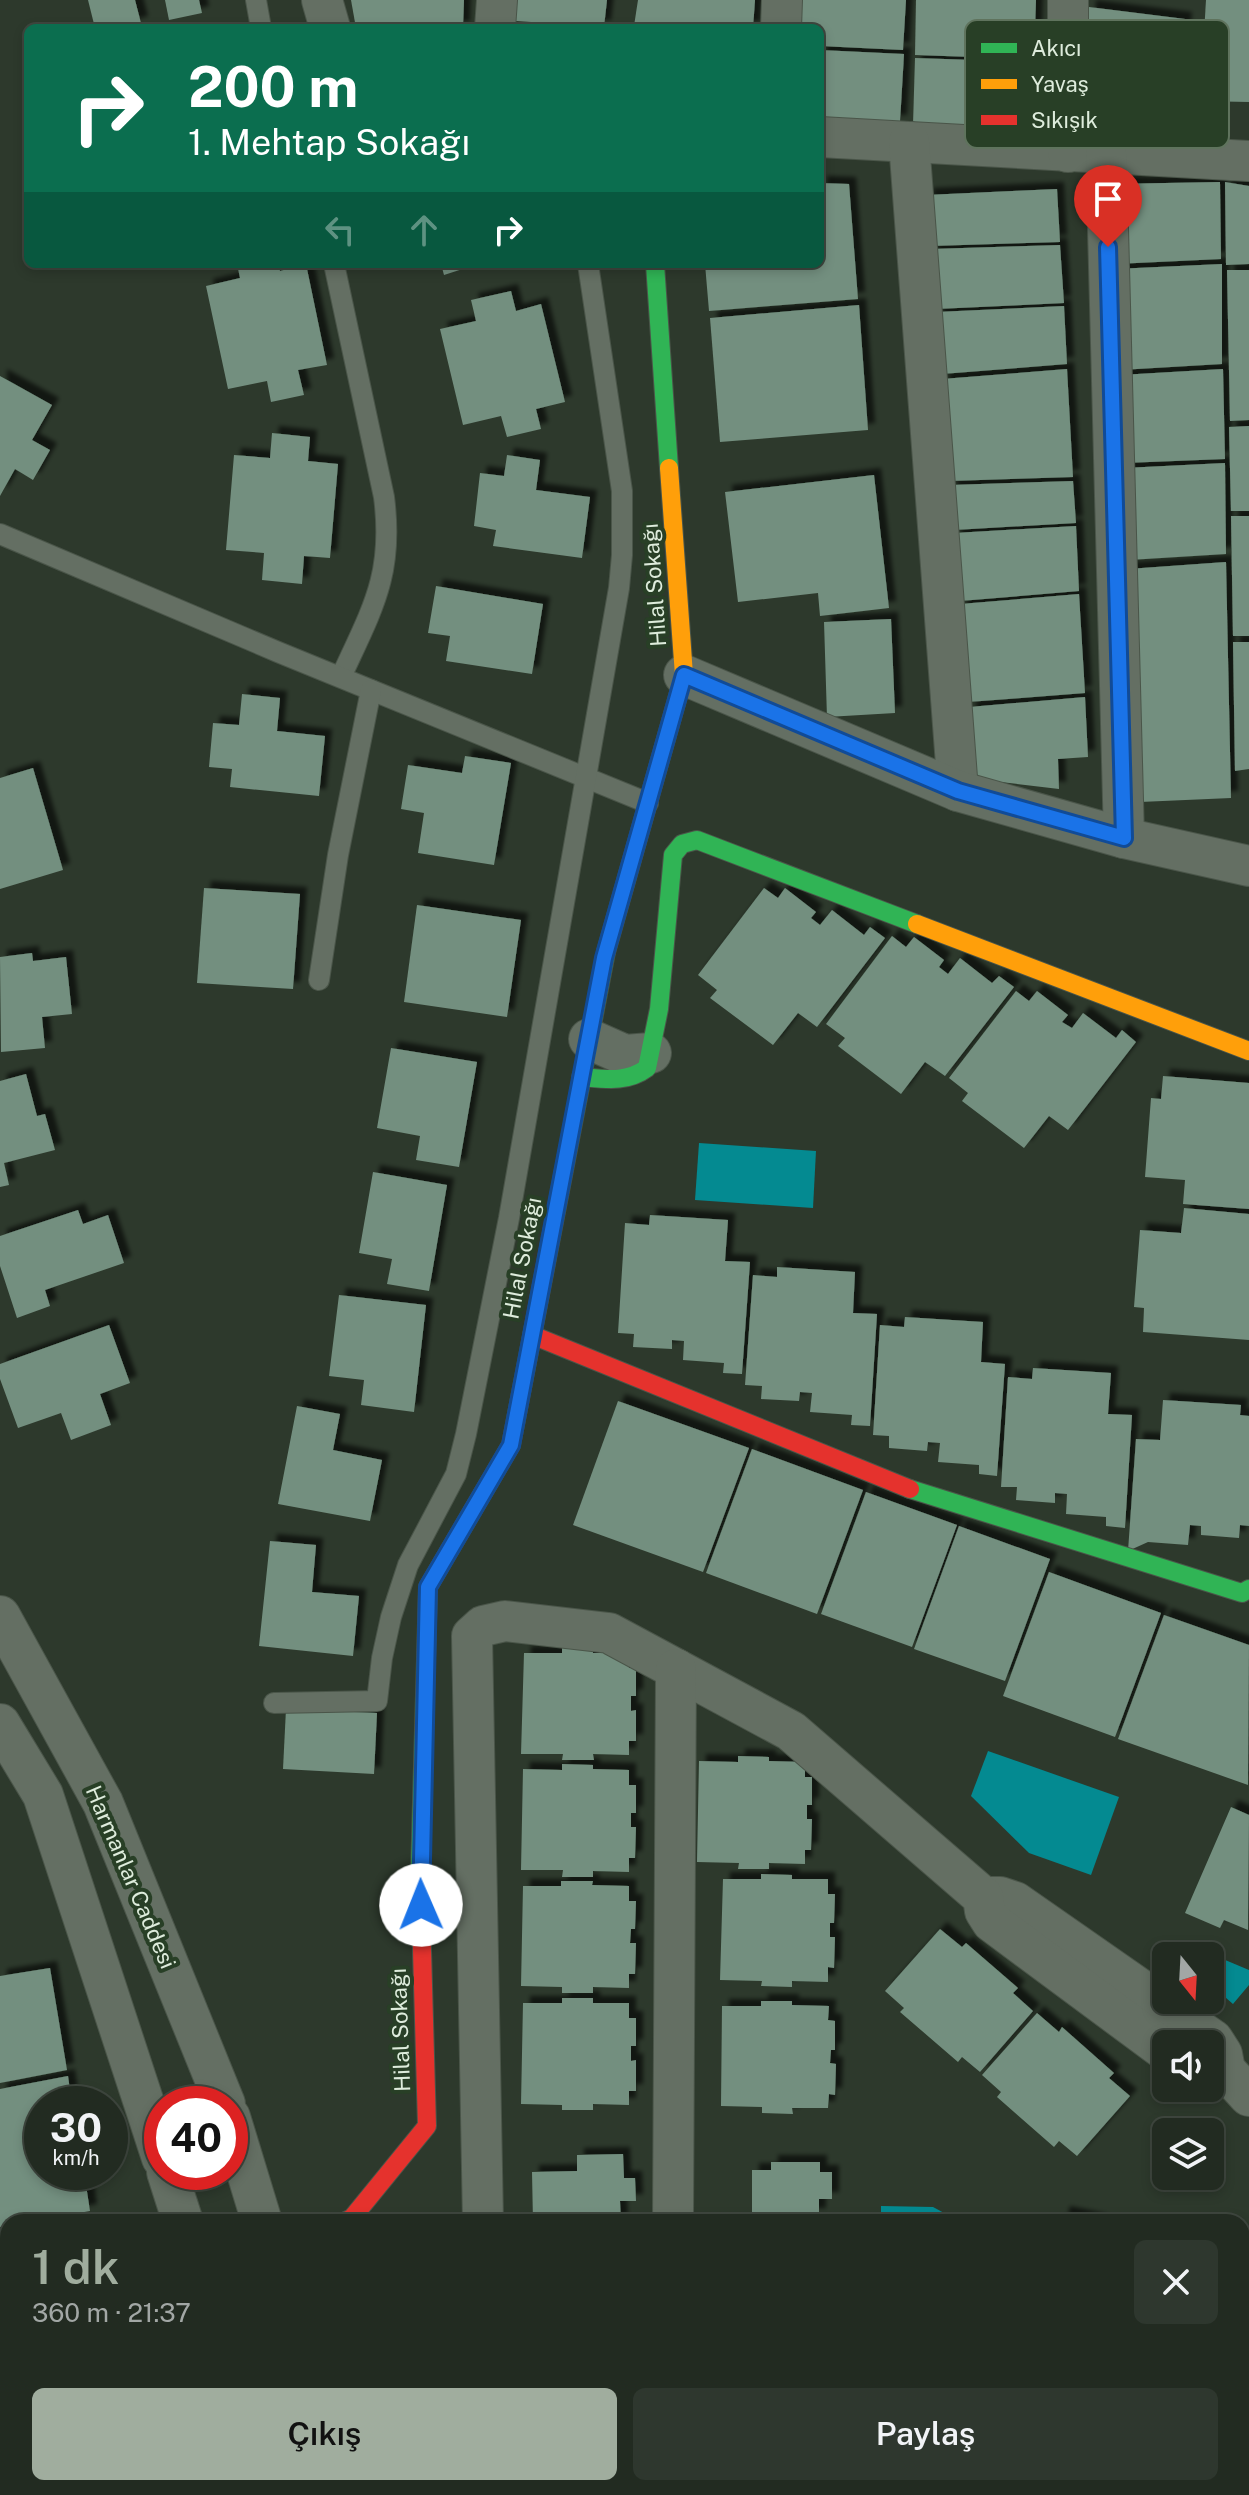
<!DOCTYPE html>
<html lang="tr">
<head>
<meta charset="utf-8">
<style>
  :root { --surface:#222b21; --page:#2e372e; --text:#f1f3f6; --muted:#a2a7a5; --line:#3f473f; --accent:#a0ad9e }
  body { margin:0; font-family:"Public Sans",sans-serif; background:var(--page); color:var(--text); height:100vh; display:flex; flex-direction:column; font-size:30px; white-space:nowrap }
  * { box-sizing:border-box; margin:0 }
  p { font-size:26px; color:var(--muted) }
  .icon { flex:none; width:44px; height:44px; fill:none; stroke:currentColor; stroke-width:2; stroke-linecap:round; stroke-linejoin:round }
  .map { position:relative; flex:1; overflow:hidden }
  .details { position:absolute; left:0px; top:2214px; width:1250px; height:282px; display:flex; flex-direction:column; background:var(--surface); border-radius:24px 24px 0 0; box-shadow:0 4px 12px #0003,0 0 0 2px var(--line) }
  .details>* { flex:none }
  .guide { position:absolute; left:24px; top:24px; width:800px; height:244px; border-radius:12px; box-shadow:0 4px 12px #0003,0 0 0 2px var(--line); background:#0b6e4f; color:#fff; overflow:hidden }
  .needle { width:52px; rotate:162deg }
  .tools { position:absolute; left:1152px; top:1942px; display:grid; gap:16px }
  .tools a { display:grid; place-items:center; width:72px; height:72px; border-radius:12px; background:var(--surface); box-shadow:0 4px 12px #0003,0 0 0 2px var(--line); font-size:40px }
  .speed { position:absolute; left:24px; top:2086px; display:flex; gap:16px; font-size:40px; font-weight:700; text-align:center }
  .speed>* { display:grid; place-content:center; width:104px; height:104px; border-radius:50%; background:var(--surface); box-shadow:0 4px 12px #0003,0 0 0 2px var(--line); line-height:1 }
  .speed small { font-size:20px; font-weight:400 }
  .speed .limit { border:12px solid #d22; background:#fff; color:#111 }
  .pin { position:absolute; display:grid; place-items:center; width:68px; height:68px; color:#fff; margin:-82px -34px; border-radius:50% 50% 50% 0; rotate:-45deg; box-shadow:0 0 8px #0007 }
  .pin .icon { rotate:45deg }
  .me { position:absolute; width:88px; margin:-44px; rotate:359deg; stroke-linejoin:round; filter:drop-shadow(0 0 6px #0008) }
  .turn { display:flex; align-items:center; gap:28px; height:168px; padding:0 32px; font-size:36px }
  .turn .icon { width:104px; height:104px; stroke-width:2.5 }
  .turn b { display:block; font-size:56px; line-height:68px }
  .lanes { display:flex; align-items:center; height:76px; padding:0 32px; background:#0003; justify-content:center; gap:40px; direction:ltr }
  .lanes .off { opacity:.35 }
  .round { display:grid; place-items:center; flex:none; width:84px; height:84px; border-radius:12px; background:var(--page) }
  .summary { display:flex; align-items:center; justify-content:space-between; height:136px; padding:0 32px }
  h1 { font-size:48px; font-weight:600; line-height:60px; color:var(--accent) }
  .action { display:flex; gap:16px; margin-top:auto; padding:16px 32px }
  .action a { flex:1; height:92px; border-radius:12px; background:var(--accent); color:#111; font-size:32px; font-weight:600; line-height:92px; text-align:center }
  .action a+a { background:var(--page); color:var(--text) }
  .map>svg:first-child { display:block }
</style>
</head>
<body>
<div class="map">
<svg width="1249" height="2495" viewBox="0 0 1249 2495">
  <defs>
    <filter id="shadow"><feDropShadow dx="7" dy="-7" stdDeviation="2" flood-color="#0009"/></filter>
  </defs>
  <rect width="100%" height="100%" fill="#2d392c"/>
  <g fill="#048a91">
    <polygon points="699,1143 816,1151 813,1208 695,1200"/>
    <polygon points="988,1751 1119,1797 1091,1875 1029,1853 971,1796"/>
    <polygon points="1199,1949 1249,1970 1249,1985 1233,2004 1210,1984 1210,1956 1196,1956"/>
    <polygon points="881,2206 933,2207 961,2222 881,2222"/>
  </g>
  <g fill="#738f7f" filter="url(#shadow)">
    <polygon points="88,0 135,0 141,23 122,28 95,28"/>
    <polygon points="165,0 199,0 202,13 169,20"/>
    <polygon points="351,0 464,0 463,28 356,28"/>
    <polygon points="503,0 607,0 604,27 502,20"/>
    <polygon points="638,0 755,0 753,28 634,26"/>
    <polygon points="796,0 906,0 903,50 820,46 820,28 794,28"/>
    <polygon points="916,0 1036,0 1034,59 915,55"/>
    <polygon points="1206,0 1249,0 1249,102 1200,101"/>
    <polygon points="1089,7 1185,19 1175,105 1083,112"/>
    <polygon points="820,50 904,54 900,122 820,119"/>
    <polygon points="915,58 1034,62 1032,129 913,125"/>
    <polygon points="1220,182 1221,259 1115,264 1111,184"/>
    <polygon points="1225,182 1249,186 1249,264 1226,265"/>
    <polygon points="820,183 849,184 858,299 709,311 705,264 820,264"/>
    <polygon points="1057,189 1060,242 931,246 926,195"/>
    <polygon points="1060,245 1064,303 936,309 931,249"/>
    <polygon points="237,264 278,264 280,271 306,264 327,365 298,370 304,395 271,402 267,381 228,389 206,286 240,278"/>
    <polygon points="441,264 475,264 475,265 444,275"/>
    <polygon points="1222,264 1222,364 1120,370 1115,269"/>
    <polygon points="1227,270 1249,270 1249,420 1230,421"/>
    <polygon points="511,291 516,311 541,304 565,402 536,409 541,429 507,437 501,416 463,425 440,329 476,321 471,300"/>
    <polygon points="859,305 868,430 720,442 710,318"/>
    <polygon points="1064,306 1067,364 942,374 936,312"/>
    <polygon points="1067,369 1073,477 950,481 942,379"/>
    <polygon points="1223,369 1225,459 1124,463 1120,375"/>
    <polygon points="0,376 52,405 32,440 50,450 33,480 15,469 0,496"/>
    <polygon points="1249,426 1249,511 1231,511 1229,427"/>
    <polygon points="272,433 310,437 308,461 338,464 330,558 304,556 302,584 262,580 264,553 226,550 234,455 270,458"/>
    <polygon points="507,455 540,460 536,490 590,497 582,558 493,546 496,530 474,526 480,473 504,476"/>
    <polygon points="1225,463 1226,554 1129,560 1124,468"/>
    <polygon points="874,475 889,608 820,616 818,593 738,602 725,492"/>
    <polygon points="1073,481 1076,523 954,530 950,485"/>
    <polygon points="1231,516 1249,516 1249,636 1233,636"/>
    <polygon points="1076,526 1079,591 960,601 954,533"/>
    <polygon points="1226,562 1231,798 1140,802 1128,569"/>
    <polygon points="436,586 543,604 532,674 446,661 450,636 428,633"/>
    <polygon points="1079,594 1085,693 968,702 960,604"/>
    <polygon points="891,619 895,713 827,717 824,622"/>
    <polygon points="1233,642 1249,642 1249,769 1235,771"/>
    <polygon points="242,694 280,698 277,731 325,736 319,796 230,787 232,769 209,767 213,723 239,725"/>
    <polygon points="1085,697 1088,757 1058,759 1059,789 975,779 969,707"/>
    <polygon points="465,756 511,763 494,865 418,853 424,813 401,809 408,765 462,773"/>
    <polygon points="33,768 63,870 0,889 0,778"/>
    <polygon points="204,888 300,894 293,989 197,983"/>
    <polygon points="764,888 778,898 785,888 816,912 811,918 820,925 832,910 864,935 870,927 885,938 817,1027 798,1013 773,1045 710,998 717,990 698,975"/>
    <polygon points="417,905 521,920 507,1017 404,1002"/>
    <polygon points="892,936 906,947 914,937 944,960 939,967 948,974 960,958 992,983 999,976 1014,987 945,1076 925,1062 901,1094 838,1046 845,1038 826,1024"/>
    <polygon points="32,953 33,961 66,957 72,1014 42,1017 45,1048 1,1052 0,957"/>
    <polygon points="1016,991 1029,1001 1037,991 1068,1015 1062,1022 1072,1028 1083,1013 1116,1038 1122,1030 1136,1042 1068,1130 1049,1116 1024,1148 962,1101 968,1093 949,1078"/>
    <polygon points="391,1048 477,1062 459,1167 416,1160 420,1136 377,1128"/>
    <polygon points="26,1074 37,1116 45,1114 55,1150 4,1163 9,1185 0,1187 0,1081"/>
    <polygon points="1163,1076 1249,1083 1249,1209 1183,1204 1185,1180 1145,1177 1151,1098 1161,1099"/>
    <polygon points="373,1172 447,1185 429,1291 387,1284 392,1259 359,1253"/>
    <polygon points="1184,1208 1249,1214 1249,1340 1143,1332 1144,1308 1134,1307 1140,1230 1181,1233"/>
    <polygon points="78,1210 83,1224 108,1215 124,1263 45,1290 50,1306 17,1318 0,1266 0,1236"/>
    <polygon points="650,1215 728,1220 725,1261 750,1262 742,1374 723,1373 724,1363 683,1360 684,1341 672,1340 672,1349 633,1347 634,1334 618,1333 625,1223 649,1225"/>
    <polygon points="777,1267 855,1272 853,1313 877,1314 870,1426 851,1425 852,1415 810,1412 812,1393 800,1392 799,1401 761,1399 762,1386 745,1385 753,1275 777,1277"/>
    <polygon points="339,1295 426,1305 414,1412 361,1405 364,1380 329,1376"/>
    <polygon points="905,1317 983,1322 981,1362 1005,1364 997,1476 979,1474 979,1465 938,1462 940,1443 928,1442 927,1451 889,1448 889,1436 873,1435 880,1325 904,1327"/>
    <polygon points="109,1325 130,1383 100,1394 111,1425 71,1440 61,1413 18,1428 0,1379 0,1364"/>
    <polygon points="1033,1368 1111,1373 1108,1414 1132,1415 1125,1528 1106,1526 1106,1517 1066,1514 1067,1494 1055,1493 1055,1503 1016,1500 1017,1487 1001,1487 1008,1377 1032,1379"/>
    <polygon points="1163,1400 1241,1405 1240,1415 1249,1416 1249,1526 1240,1525 1239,1538 1201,1535 1201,1526 1190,1525 1188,1545 1148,1542 1128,1551 1136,1439 1160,1440"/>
    <polygon points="618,1401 749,1448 703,1572 573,1525"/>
    <polygon points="297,1406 340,1414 333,1450 382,1460 370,1521 278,1504"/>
    <polygon points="752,1449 863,1490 817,1614 706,1573"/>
    <polygon points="866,1492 957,1525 912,1647 821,1614"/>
    <polygon points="959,1526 1050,1559 1005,1681 914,1649"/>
    <polygon points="270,1541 316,1545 312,1592 359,1596 353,1656 259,1646"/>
    <polygon points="1049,1572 1161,1613 1115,1737 1003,1696"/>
    <polygon points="1164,1615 1249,1645 1248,1785 1118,1739"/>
    <polygon points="562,1648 593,1648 593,1653 629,1653 629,1668 636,1668 636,1696 631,1696 631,1711 636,1710 636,1741 629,1741 629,1755 593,1754 594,1760 562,1760 563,1754 521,1754 524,1653 562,1653"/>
    <polygon points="286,1709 377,1713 374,1774 283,1769"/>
    <polygon points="738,1756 769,1757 769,1761 805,1762 805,1777 812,1777 812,1805 807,1805 807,1819 812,1819 811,1850 805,1850 805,1864 769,1863 769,1869 738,1869 739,1863 697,1862 699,1761 738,1762"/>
    <polygon points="562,1764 593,1765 593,1769 629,1770 629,1785 636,1785 636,1813 631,1813 631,1827 636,1827 635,1858 629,1858 629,1872 593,1871 593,1877 562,1877 563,1870 521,1870 523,1769 562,1770"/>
    <polygon points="1231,1807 1249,1815 1248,1930 1224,1920 1220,1928 1185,1913"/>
    <polygon points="761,1874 792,1875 792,1879 828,1879 828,1894 835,1894 834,1923 830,1923 830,1937 835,1937 834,1968 828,1967 828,1982 792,1981 792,1987 761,1986 762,1981 720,1980 723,1879 761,1879"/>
    <polygon points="561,1881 593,1881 592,1885 629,1886 629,1901 636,1901 635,1929 631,1929 630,1943 636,1943 635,1974 629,1974 629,1988 593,1987 593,1993 562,1993 562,1987 521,1986 523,1886 561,1886"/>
    <polygon points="940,1929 962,1947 966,1943 1018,1988 1013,1993 1033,2011 980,2072 962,2057 958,2062 900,2012 904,2008 885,1991"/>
    <polygon points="50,1968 67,2070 0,2083 0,1976"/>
    <polygon points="562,1998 593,1998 593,2003 629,2003 629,2018 636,2018 636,2046 631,2046 631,2061 636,2060 636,2091 629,2091 629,2105 593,2104 593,2110 562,2110 562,2105 521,2104 523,2003 562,2003"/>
    <polygon points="761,2001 792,2001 792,2005 829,2006 828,2020 835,2021 835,2050 831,2050 830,2063 836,2064 835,2095 829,2094 828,2108 792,2108 793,2114 762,2113 762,2107 721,2106 722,2006 761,2006"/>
    <polygon points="1037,2013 1059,2032 1062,2027 1114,2073 1109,2078 1130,2096 1077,2156 1059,2141 1054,2147 997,2097 1001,2092 982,2075"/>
    <polygon points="68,2076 72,2104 42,2104 42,2172 84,2172 90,2211 28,2222 8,2222 8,2226 0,2227 0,2089"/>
    <polygon points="623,2154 624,2178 635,2178 636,2201 620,2201 621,2222 533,2222 532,2172 577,2171 577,2155"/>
    <polygon points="771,2162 820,2162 820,2172 832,2172 832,2199 819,2199 819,2215 752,2215 752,2170 771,2170"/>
    <polygon points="1063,2213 1101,2221 1101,2222 1061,2222"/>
    <polygon points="8,2231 8,2332 1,2333 0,2233"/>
    <rect x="11" y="2488" width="116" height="7"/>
    <polygon points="555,2488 621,2488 620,2495 555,2495"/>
    <rect x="754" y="2488" width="67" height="7"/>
    <polygon points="1000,2488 1012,2488 1039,2495 999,2495"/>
  </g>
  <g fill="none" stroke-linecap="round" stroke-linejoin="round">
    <defs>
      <g id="lane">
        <polyline points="256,0 261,28"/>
        <path d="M334 264 384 497C394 575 372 609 341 677"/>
        <polyline points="0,534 278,652 648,803"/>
        <polyline points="319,980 338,855 371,690"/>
        <polyline points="274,1703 377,1701 382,1658 391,1617 408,1565 456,1474 466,1434 509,1218 619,588 622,555 622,491 588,264"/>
      </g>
      <g id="street">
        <polyline points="322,0 330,28"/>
        <polyline points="495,28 497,0"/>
        <polyline points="781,28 782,0"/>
        <polyline points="820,137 1249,161"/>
        <polyline points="909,142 958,791"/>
        <polyline points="1068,152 1068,0"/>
        <polyline points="1106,153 1124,838"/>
        <polyline points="684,675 958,791 1124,838 1249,866"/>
        <polyline points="589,1039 625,1055 651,1053"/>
        <polyline points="0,1616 103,1803 225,2104"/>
        <polyline points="0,1724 43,1795 162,2158"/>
        <polyline points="983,1897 1000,1897 1015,1902 1213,2040 1222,2054 1225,2070 1249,2096"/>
        <polyline points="230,2117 262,2222"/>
        <polyline points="167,2172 183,2222"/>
        <polyline points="483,2222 472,1636 483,1626 505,1621 609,1633 791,1731 983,1897 985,1911 992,1922 1166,2051"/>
        <polyline points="673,2222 676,1669"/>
        <polyline points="230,2488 231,2495"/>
        <polyline points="298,2488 299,2495"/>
        <polyline points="488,2488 488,2495"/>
        <polyline points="671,2495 671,2488"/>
      </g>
      <g id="fast">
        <polyline points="655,264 669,468"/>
        <path d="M581 1077C605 1079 627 1083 647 1068L659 1009 673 855 682 844 697 840 917 924"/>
        <polyline points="910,1489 1242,1593 1249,1589"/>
        <polyline points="421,1915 420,1873 428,1587 511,1445 606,952"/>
        <polyline points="1242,2316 1249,2287"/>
        <polyline points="1199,2495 1200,2488"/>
      </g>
      <g id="slow">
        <polyline points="917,924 1249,1051"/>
        <polyline points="606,952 684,675 669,468"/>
      </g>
      <g id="jam">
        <polyline points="532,1335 910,1489"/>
        <polyline points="344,2222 352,2218 427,2126 421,1915"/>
      </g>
    </defs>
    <use href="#lane" stroke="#4a5549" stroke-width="22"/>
    <use href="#street" stroke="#4a5549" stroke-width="42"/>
    <use href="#fast" stroke="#4a5549" stroke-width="20"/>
    <use href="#slow" stroke="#4a5549" stroke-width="20"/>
    <use href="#jam" stroke="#4a5549" stroke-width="20"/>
    <use href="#lane" stroke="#646f63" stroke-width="20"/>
    <use href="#street" stroke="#646f63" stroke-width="40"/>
    <use href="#fast" stroke="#30b455" stroke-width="18"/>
    <use href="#slow" stroke="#ff9f0a" stroke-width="18"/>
    <use href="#jam" stroke="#e5322d" stroke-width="18"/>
  </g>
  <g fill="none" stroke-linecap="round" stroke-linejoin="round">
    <defs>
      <polyline id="route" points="421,1905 428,1587 511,1445 604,958 684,675 958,791 1124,838 1108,247"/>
    </defs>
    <use href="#route" stroke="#114b97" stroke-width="20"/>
    <use href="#route" stroke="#1a73e8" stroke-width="14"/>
  </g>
  <g text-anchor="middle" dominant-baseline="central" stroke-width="8" stroke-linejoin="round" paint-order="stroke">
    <g font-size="22" fill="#deecdc" stroke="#283f26">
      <text transform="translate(654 585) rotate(-94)">Hilal Sokağı</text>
      <text transform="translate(522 1258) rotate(-79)">Hilal Sokağı</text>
      <text transform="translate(131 1877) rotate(67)">Harmanlar Caddesi</text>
      <text transform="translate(400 2030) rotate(-92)">Hilal Sokağı</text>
    </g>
  </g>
  <rect x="965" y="20" width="264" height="128" rx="12" fill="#283f26" stroke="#5f735d" stroke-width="2"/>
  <rect x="981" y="43" width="36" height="10" fill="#30b455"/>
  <rect x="981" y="79" width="36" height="10" fill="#ff9f0a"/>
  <rect x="981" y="115" width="36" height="10" fill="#e5322d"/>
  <g font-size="22" fill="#deecdc">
    <text x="1031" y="56">Akıcı</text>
    <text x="1031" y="92">Yavaş</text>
    <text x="1031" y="128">Sıkışık</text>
  </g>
</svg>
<div class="tools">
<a><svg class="needle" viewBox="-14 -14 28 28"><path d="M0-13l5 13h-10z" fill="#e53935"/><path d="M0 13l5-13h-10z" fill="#a2a7a5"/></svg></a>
<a><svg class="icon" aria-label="sound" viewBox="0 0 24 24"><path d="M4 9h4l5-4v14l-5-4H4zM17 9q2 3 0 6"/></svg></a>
<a><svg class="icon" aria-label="layers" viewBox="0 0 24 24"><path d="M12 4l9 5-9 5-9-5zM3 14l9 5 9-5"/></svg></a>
</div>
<div class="speed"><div>30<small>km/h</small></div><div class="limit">40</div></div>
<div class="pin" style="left:1108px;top:247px;background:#d93025"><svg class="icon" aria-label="arrive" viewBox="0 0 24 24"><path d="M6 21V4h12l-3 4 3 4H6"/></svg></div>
<svg class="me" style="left:421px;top:1905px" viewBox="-20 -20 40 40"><circle r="19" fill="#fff"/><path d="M0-13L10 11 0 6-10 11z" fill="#1a73e8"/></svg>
<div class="guide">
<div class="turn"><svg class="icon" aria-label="right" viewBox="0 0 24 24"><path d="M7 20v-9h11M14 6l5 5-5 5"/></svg><div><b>200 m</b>1. Mehtap Sokağı</div></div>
<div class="lanes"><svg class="icon off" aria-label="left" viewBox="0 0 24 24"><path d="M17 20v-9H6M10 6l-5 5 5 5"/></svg><svg class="icon off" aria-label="ahead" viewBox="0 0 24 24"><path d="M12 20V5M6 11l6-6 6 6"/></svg><svg class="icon" aria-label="right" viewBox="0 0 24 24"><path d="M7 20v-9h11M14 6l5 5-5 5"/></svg></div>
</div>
<section class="details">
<div class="summary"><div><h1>1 dk</h1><p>360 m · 21:37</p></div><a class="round"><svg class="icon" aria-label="close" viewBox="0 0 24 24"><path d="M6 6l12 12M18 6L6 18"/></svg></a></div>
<div class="action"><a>Çıkış</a><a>Paylaş</a></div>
</section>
</div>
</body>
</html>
